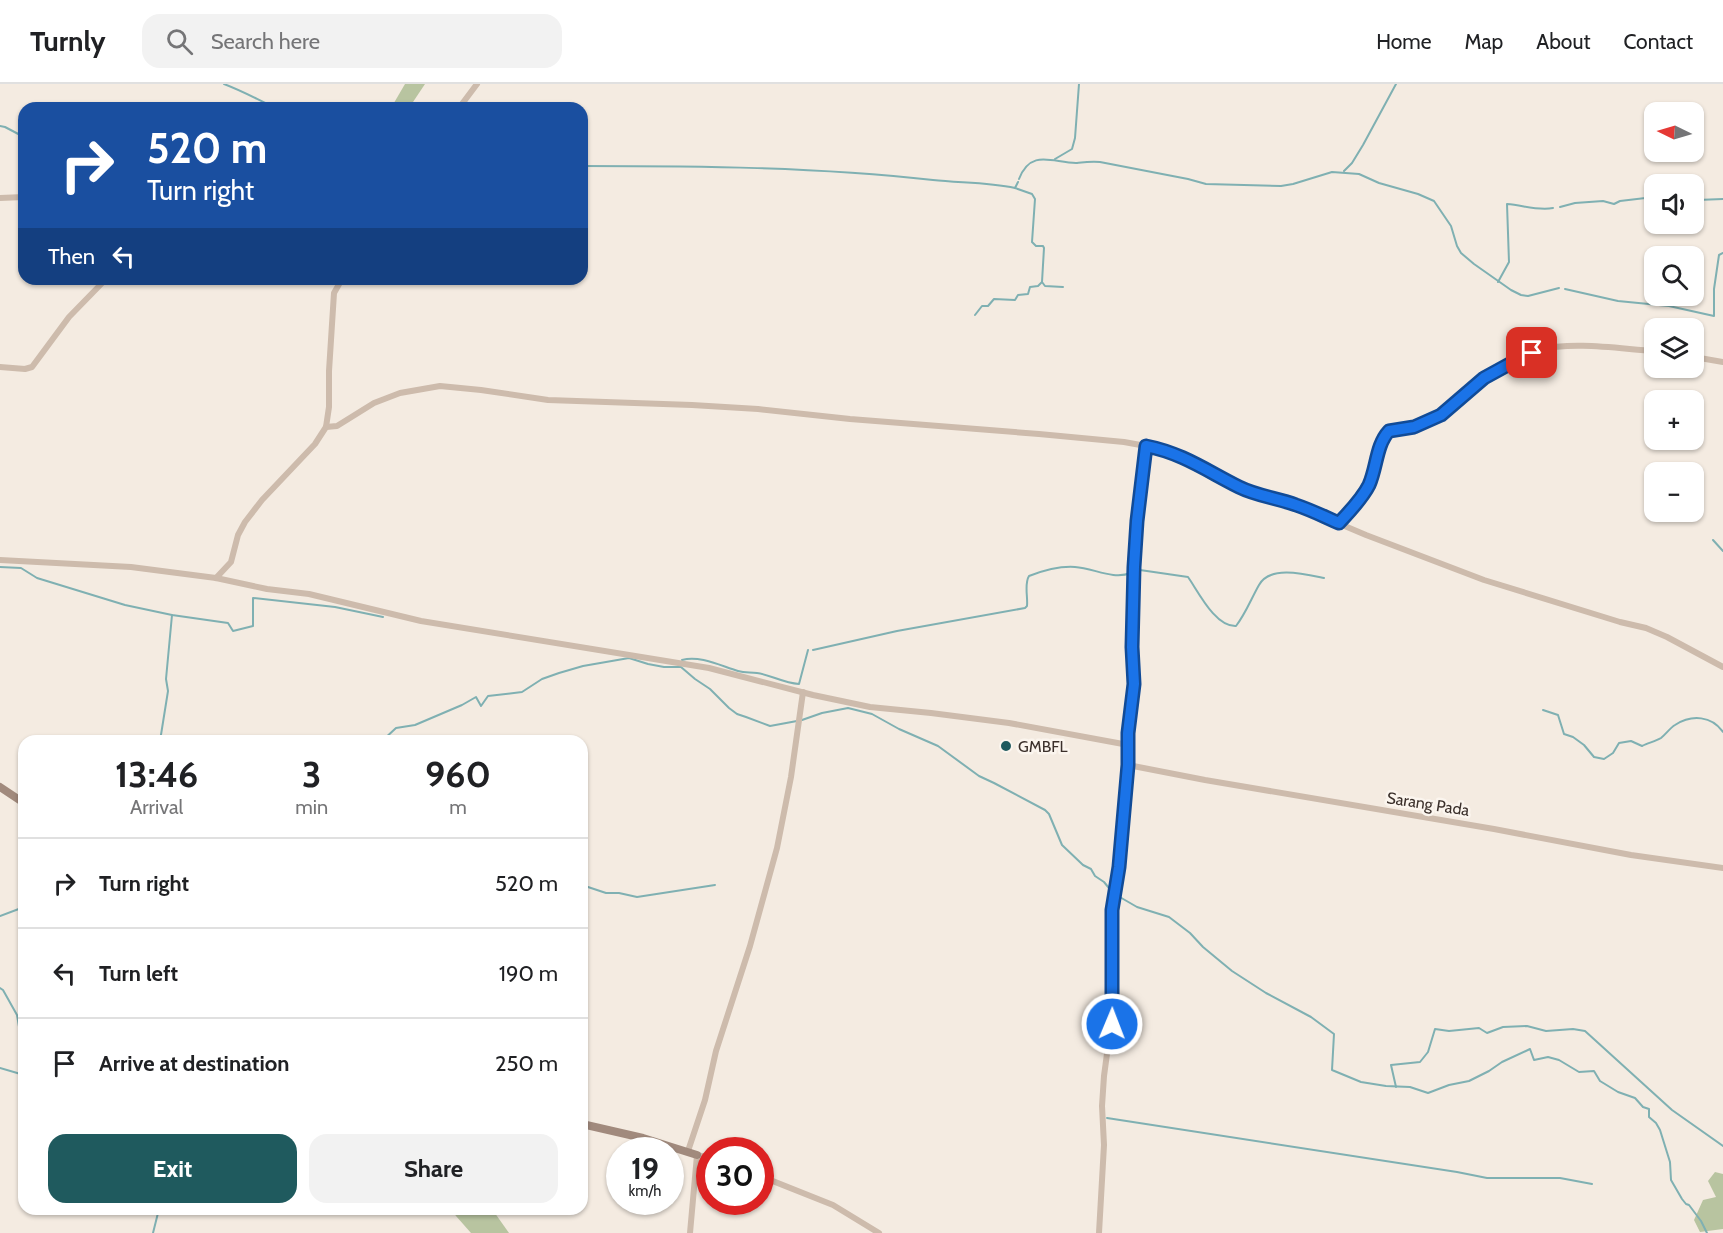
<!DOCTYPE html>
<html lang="en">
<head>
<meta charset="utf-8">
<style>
  :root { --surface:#fff; --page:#f2f2f2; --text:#202124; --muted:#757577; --line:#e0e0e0; --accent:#1f5a5e }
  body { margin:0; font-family:Cabin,sans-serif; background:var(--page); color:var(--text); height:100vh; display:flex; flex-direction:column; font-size:22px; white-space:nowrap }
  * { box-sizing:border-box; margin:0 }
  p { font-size:20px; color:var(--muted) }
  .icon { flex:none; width:33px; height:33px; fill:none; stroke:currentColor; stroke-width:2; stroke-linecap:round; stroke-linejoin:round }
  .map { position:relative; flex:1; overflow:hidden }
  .side { position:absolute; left:18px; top:651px; width:570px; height:480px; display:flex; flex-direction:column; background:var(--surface); border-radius:18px; box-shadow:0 2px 4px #0004 }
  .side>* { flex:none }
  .banner { position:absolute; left:18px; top:18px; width:570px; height:183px; border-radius:18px; box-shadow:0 2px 4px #0004; background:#1a4fa0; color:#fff; overflow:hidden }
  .needle { width:39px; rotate:275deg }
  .fabs { position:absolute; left:1644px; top:18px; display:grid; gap:12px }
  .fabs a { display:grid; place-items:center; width:60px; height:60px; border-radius:12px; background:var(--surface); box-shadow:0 2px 4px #0004; font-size:30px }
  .speed { position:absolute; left:606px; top:1053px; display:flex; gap:12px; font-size:30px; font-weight:700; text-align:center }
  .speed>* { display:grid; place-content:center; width:78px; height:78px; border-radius:50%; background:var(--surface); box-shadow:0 2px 4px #0004; line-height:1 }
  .speed small { font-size:15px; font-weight:400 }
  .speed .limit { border:9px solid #d22; background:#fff; color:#111 }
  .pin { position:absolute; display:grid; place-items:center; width:51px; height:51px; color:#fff; margin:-26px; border-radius:12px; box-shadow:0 3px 9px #0006 }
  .me { position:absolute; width:66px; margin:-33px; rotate:1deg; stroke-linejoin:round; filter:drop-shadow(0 0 4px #0008) }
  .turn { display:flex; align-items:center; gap:21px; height:126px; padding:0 30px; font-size:27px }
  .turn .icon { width:78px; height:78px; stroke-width:2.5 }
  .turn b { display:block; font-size:42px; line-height:51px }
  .then { display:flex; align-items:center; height:57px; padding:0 30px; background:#0003; gap:12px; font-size:22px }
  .eta { display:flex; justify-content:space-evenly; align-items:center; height:102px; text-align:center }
  .eta b { font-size:36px; font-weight:800; line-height:42px }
  .primary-button { display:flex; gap:12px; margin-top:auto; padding:12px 30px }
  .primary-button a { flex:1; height:69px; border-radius:18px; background:var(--accent); color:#fff; font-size:24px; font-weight:800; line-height:69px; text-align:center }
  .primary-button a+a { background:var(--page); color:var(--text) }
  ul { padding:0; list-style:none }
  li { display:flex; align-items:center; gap:18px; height:90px; padding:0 30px; border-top:2px solid var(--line) }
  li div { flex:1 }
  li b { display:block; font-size:22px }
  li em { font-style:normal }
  header { display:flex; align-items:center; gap:36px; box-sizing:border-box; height:84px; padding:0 30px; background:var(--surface); border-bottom:2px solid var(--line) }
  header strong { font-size:28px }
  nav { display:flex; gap:33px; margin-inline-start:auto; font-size:21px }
  .search { width:420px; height:54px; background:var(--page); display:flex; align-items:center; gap:15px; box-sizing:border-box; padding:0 21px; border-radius:18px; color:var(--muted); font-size:22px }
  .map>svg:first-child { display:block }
</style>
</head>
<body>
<header>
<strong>Turnly</strong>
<div class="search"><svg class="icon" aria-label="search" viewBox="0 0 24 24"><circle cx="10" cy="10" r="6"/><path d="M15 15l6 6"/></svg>Search here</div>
<nav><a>Home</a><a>Map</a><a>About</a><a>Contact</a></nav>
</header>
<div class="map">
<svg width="1723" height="1149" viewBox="0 0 1723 1149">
  <rect width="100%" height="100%" fill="#f4ebe1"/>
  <g fill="#b8c4a0">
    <polygon points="405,0 425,0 409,24 391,24"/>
    <polygon points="1715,1088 1723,1090 1723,1145 1700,1148 1694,1136 1703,1116 1716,1113 1708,1097"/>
    <polygon points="451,1125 492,1125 509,1149 471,1149 456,1132"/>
  </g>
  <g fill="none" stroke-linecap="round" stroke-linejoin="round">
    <g stroke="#7fb0b2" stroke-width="2">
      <path d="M224 0C240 6 255 14 270 21L273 24"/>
      <polyline points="0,42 5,43 24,53"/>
      <polyline points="1055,75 1072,65 1075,54 1079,0"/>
      <path d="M582 82C699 82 816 83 933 96 960 99 988 98 1015 104L1018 98"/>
      <polyline points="1344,87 1352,79 1363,61 1396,0"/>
      <path d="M1019 95C1031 64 1053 79 1076 79 1085 78 1092 77 1100 78L1188 95 1206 100 1281 102 1293 100 1332 88 1359 90 1379 99 1418 110 1434 117 1451 142 1457 162 1461 169 1474 180 1511 206 1521 211 1528 212 1559 204"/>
      <polyline points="1694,111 1696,111 1697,116 1723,115"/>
      <polyline points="1560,123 1575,119 1603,117 1614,120 1620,117 1654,113"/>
      <polyline points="1042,198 1045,202 1063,203"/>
      <path d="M1498 198 1509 178 1507 120C1523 121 1537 127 1553 124"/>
      <polyline points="1565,205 1618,217 1669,222 1714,232 1714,205 1719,171 1723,169"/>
      <polyline points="975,231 982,222 988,222 994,215 1015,216 1018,211 1028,210 1030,203 1038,202 1042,198 1044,164 1043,162 1036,162 1032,158 1035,115 1032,110 1015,104"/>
      <polyline points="1713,456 1723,467"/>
      <polyline points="0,483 21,484 37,494 125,521 172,531 228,539 233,547 253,542 253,514 335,523 383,533"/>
      <path d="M1136 487 1140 486 1188 493C1198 507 1215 543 1236 542 1246 529 1251 515 1259 501 1270 481 1305 490 1324 494"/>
      <path d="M813 566 897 547 1025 524 1027 522C1028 512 1024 500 1029 492 1042 487 1061 482 1075 483 1094 484 1112 496 1131 489"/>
      <path d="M682 576C700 571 721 582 738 587 745 589 750 588 757 589 771 591 783 599 799 600L808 566"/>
      <path d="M1543 626 1558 631 1564 650 1573 653 1584 661 1594 673 1604 675 1613 669 1619 659 1631 657 1642 662C1648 659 1656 657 1661 654 1666 650 1670 644 1675 641 1692 630 1712 632 1723 648"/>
      <polyline points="802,636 822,629 848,624 872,630 899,645 938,662 979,692 994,699 1045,726 1049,730 1062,761 1083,781 1091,785 1095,792 1104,798 1113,809"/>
      <polyline points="160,657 168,607 166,595 172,531"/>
      <polyline points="382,657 396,644 415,641 462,621 476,613 481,622 488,612 522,608 542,595 559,589 583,582 629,574 648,580 664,583 681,583 695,595 710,605 729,624 737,630 746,633 770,642 797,637"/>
      <polyline points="582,801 606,809 619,809 637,813 715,801"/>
      <polyline points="1118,812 1137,823 1169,833 1190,849 1203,863 1232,887 1266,909 1311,933 1334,950 1332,986 1361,998 1386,1002 1410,1003 1428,1009 1449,1001 1469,997 1489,987 1502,978 1530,965 1534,976 1548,973 1559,976 1579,988 1594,987 1600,997 1618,1008 1635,1014 1643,1023 1649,1025 1649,1033 1656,1039 1660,1046 1670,1078 1671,1096 1682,1115 1686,1120 1689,1121 1701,1137 1707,1149"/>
      <polyline points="0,832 24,823"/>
      <polyline points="0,904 3,906 17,931 24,972"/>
      <polyline points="0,984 24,991"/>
      <polyline points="1396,1003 1391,981 1420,978 1428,968 1435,945 1449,947 1479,944 1487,949 1503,943 1527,942 1546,947 1573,945 1585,947 1672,1026 1723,1062"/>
      <polyline points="1107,1034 1457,1088 1487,1094 1560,1094 1592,1100"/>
      <polyline points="153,1149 159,1125"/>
    </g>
    <g stroke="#cdbbac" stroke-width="6">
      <polyline points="459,24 477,0"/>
      <polyline points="0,114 24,113"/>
      <polyline points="1694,273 1723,278"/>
      <polyline points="0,283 25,285 32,283 69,233 106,195"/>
      <polyline points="326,343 337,342 374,319 400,309 440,302 481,306 548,316 692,321 758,325 850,335 1039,350 1124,358 1146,362 1161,365 1187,374 1240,404 1261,411 1295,421 1366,451 1484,496 1620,538 1646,544 1667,553 1723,583"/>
      <path d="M1339 439C1349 427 1362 415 1369 401 1377 383 1377 362 1389 347 1407 343 1425 341 1441 331 1457 321 1468 306 1483 295 1499 283 1521 271 1540 266 1572 257 1621 265 1654 267"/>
      <polyline points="0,476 131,483 216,494 267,505 309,510 421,537 709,584 813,611 870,623 931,629 1009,639 1123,660 1128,665 1128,681 1119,783 1112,826 1111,940 1104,992 1102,1022 1104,1061 1099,1149"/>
      <polyline points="216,494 231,478 238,451 245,438 262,416 315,360 326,343 329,323 329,287 334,209 342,195"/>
      <polyline points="1128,665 1134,599 1132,563 1134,483 1137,437 1146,362"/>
      <polyline points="1128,681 1205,696 1494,745 1631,771 1723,784"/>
      <polyline points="688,1067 705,1016 716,967 750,862 777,764 791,693 803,608"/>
      <polyline points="760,1092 833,1121 879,1149"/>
      <polyline points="690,1149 697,1071 710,1074"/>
    </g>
    <g stroke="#a18a7d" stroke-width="8">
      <polyline points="0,703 24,719"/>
      <polyline points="582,1040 643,1054 697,1071"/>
    </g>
  </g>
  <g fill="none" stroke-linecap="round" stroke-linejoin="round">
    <defs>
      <path id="route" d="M1112 940V826L1119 783 1128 681V649L1134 600 1132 563 1134 483 1137 437 1146 362C1182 369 1207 387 1239 403 1257 412 1277 414 1296 421 1311 426 1325 433 1339 439 1350 427 1362 415 1369 401 1377 383 1376 361 1389 347L1414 343 1441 331 1484 294 1515 277 1532 269"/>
    </defs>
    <use href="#route" stroke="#114b97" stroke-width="15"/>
    <use href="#route" stroke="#1a73e8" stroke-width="10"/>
  </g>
  <circle fill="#1f5a5e" stroke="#fbf5ee" stroke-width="2" cx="1006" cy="662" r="6"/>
  <g text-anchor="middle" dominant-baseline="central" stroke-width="5" stroke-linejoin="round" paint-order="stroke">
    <g font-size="16" fill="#3b302b" stroke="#fbf5ee" text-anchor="start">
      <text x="1018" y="662">GMBFL</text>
    </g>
    <g font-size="16" fill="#3b302b" stroke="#fbf5ee">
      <text transform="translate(1428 720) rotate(9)">Sarang Pada</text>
    </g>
  </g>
</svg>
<div class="fabs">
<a><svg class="needle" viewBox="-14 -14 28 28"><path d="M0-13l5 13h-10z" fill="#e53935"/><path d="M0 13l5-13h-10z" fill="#757577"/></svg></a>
<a><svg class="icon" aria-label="sound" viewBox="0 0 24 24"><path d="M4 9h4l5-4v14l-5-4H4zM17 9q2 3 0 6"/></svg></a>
<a><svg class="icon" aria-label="search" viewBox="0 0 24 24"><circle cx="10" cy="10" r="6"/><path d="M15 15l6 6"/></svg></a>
<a><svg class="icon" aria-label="layers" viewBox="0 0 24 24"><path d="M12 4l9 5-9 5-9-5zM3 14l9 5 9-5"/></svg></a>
<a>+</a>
<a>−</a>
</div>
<div class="speed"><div>19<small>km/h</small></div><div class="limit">30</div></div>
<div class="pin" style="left:1532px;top:269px;background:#d93025"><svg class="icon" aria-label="arrive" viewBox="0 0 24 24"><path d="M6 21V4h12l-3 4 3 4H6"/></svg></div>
<svg class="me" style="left:1112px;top:940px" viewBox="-20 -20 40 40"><circle r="17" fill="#1a73e8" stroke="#fff" stroke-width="3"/><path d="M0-11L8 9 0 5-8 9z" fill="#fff"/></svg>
<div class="banner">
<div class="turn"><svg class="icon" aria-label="right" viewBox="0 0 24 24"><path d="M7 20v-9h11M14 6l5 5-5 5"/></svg><div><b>520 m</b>Turn right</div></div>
<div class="then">Then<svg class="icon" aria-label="left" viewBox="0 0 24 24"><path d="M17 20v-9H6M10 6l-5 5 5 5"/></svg></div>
</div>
<section class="side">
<div class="eta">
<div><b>13:46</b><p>Arrival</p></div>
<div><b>3</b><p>min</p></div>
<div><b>960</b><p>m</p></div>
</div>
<ul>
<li><svg class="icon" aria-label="right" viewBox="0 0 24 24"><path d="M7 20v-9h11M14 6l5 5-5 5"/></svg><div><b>Turn right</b></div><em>520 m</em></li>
<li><svg class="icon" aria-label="left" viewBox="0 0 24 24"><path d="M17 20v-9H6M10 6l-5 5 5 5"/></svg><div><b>Turn left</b></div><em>190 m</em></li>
<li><svg class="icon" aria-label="arrive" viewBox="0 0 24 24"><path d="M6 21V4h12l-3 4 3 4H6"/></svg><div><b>Arrive at destination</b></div><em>250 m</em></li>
</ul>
<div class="primary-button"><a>Exit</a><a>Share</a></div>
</section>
</div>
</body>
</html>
